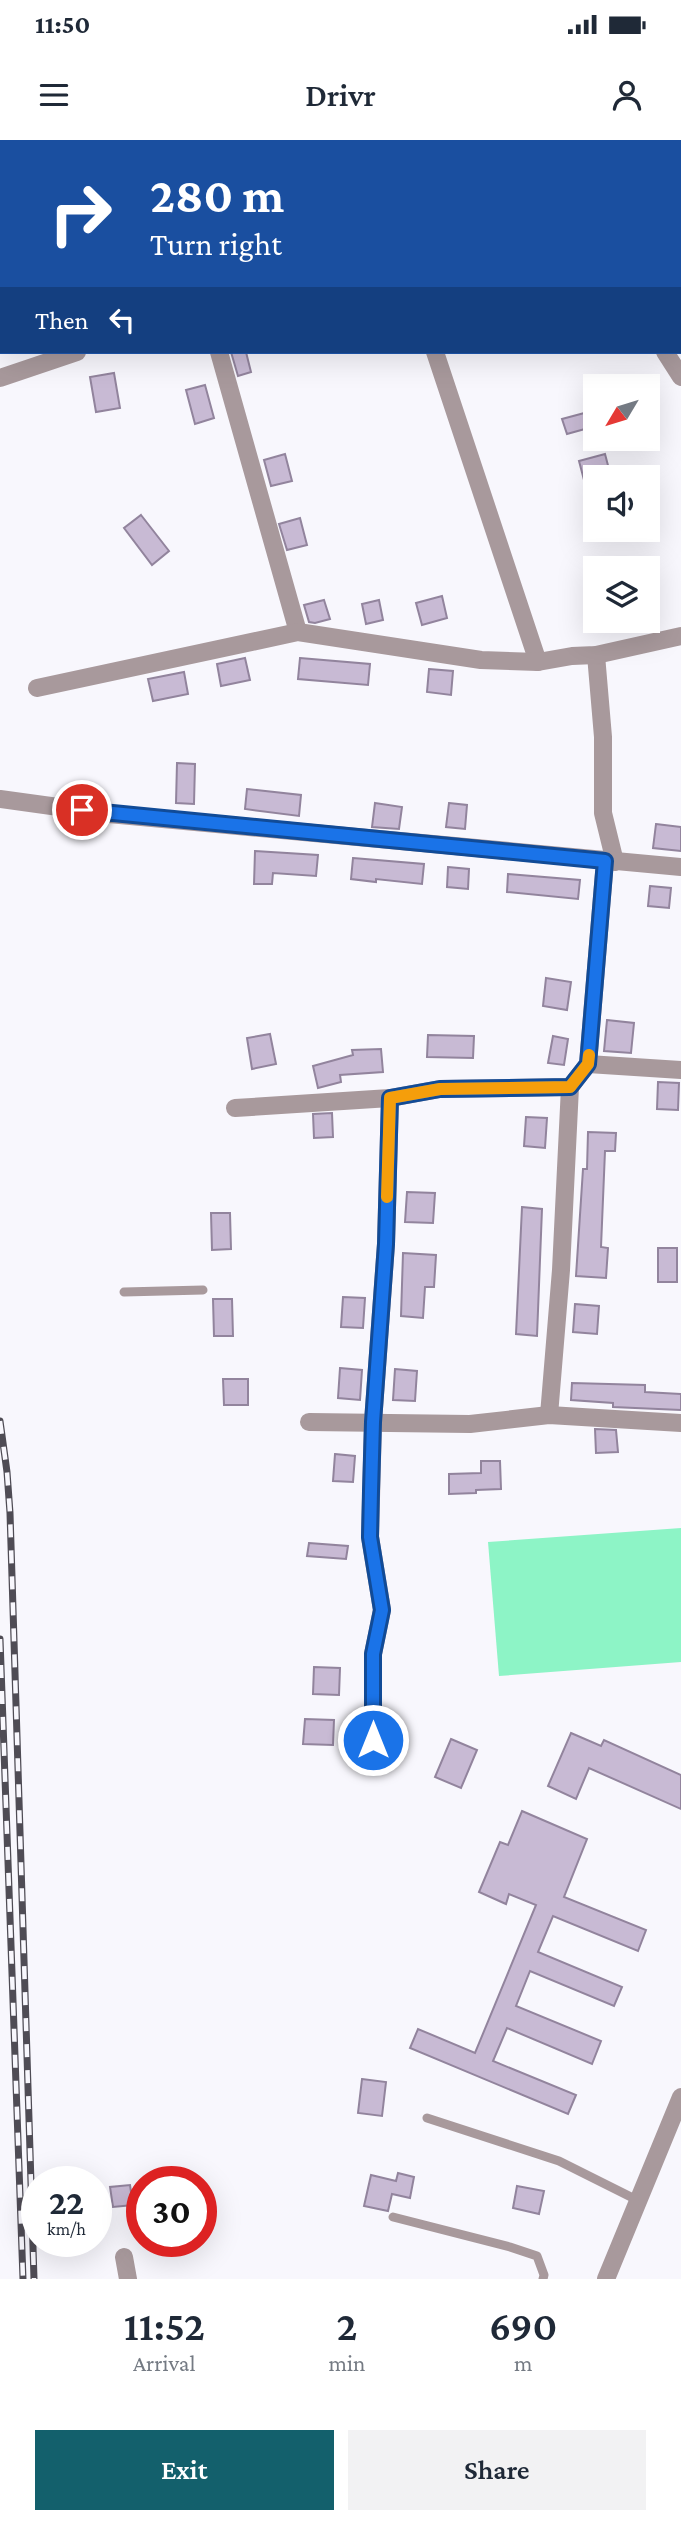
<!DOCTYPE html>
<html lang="en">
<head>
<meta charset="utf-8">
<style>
  :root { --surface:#fff; --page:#f2f2f3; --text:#1f2937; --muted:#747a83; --accent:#13606c }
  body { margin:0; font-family:"Crimson Pro",serif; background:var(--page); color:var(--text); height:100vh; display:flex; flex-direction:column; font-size:26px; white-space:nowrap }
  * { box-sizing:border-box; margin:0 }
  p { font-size:23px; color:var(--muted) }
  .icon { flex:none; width:38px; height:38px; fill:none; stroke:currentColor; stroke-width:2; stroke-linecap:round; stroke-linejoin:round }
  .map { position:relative; height:2139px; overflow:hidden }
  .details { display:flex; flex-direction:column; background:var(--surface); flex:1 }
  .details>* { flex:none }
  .banner { position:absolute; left:0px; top:0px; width:682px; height:214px; box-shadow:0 7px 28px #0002; background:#1a4fa0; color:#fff; overflow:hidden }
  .needle { width:46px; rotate:232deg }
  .buttons { position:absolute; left:583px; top:234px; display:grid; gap:14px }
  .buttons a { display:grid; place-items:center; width:77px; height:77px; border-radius:0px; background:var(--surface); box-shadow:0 7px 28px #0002; font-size:35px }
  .speed { position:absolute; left:21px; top:2026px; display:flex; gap:14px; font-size:35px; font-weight:700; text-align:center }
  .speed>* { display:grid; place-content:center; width:91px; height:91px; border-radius:50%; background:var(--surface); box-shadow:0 7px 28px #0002; line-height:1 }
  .speed small { font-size:18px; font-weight:400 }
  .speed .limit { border:10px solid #d22; background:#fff; color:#111 }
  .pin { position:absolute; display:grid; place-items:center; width:60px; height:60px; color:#fff; margin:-30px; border:4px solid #fff; border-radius:50%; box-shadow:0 2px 7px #0007 }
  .me { position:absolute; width:77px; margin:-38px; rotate:0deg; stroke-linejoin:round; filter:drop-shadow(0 0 5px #0008) }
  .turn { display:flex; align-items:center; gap:24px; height:147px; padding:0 35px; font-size:32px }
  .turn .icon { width:91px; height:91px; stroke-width:2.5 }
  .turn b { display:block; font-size:49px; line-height:60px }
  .then { display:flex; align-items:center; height:66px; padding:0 35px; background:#0003; gap:14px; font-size:26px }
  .eta { display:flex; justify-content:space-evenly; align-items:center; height:119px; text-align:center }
  .eta b { font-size:42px; font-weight:600; line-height:49px }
  .cta { display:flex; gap:14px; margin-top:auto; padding:14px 35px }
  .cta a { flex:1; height:80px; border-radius:0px; background:var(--accent); color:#fff; font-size:28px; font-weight:600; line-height:80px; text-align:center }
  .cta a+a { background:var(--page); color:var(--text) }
  .status { display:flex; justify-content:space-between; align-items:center; height:49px; padding:0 35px; background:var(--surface); direction:ltr }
  .status svg { height:19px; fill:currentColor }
  header { display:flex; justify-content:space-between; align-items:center; height:91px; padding:0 35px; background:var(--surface); font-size:32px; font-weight:600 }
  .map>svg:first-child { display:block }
</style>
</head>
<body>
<div class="status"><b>11:50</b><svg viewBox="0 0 49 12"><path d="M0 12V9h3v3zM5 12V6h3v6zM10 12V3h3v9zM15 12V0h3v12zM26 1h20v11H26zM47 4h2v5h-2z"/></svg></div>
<header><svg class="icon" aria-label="menu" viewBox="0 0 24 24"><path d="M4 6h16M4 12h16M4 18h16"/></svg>Drivr<svg class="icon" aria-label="person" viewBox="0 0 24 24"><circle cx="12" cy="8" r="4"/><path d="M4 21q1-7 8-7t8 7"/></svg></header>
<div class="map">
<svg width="681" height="2139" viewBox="0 0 681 2139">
  <rect width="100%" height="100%" fill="#f8f7fd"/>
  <polygon fill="#8df4c6" points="681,1388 681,1522 499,1536 488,1402"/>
  <g fill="#c8bad4" stroke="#92849d" stroke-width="2">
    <polygon points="231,212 246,212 251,232 238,236"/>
    <polygon points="114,233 120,268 96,272 90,237"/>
    <polygon points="205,245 214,278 195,284 186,250"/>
    <polygon points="588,272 592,287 567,294 562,279"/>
    <polygon points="285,314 292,341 271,346 264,320"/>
    <polygon points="605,314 610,333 584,340 579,321"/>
    <polygon points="141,375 169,411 152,425 124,388"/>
    <polygon points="300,378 307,405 287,410 279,384"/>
    <polygon points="442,456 447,478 422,485 416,463"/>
    <polygon points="324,460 330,479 315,483 309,482 304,465"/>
    <polygon points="379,460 383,480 366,484 362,464"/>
    <polygon points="245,518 250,540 221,546 217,524"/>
    <polygon points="300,518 370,524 368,545 298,539"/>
    <polygon points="429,529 453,531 451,555 427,552"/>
    <polygon points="184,532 188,554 153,561 148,539"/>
    <polygon points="177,623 195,624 194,664 176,663"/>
    <polygon points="247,649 301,655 299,676 245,669"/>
    <polygon points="375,663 402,667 399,689 372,687"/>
    <polygon points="449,663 467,665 465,689 446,687"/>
    <polygon points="656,684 681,687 681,711 653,708"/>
    <polygon points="255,711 318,715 316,736 273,733 272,744 254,744"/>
    <polygon points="353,718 424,724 422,744 376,739 376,742 351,739"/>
    <polygon points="448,727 469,729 468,749 447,747"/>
    <polygon points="508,734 580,740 578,759 507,752"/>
    <polygon points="650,746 671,748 669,768 648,766"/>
    <polygon points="546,838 571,842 567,870 543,866"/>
    <polygon points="607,880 634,883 631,913 604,911"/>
    <polygon points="270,894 276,924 252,929 247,898"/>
    <polygon points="428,895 474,896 473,918 427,917"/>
    <polygon points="553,896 568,899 564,925 548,923"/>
    <polygon points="381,909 383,932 340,935 341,942 318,948 313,926 353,915 352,910"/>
    <polygon points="658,942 679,943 678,970 657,969"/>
    <polygon points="332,973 333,997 314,998 313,974"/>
    <polygon points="526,977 547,978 545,1008 524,1006"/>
    <polygon points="588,992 616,993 615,1011 605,1011 601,1107 608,1108 606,1138 576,1136 583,1029 587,1029"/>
    <polygon points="407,1052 435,1053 433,1083 405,1082"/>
    <polygon points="522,1067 542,1069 537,1196 516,1194"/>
    <polygon points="211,1073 230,1073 231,1109 212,1110"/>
    <rect x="658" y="1108" width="19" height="34"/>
    <polygon points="403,1113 436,1115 434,1147 425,1147 423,1178 401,1176"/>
    <polygon points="343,1157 365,1158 363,1188 341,1187"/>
    <polygon points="213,1159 232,1159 233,1196 214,1196"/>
    <polygon points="575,1164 599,1166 597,1194 573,1192"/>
    <polygon points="340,1228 362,1230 360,1260 338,1258"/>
    <polygon points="395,1229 417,1231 415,1261 393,1260"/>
    <polygon points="223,1239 248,1239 248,1265 224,1265"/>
    <polygon points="572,1243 645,1245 645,1252 681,1254 681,1270 613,1267 613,1263 571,1260"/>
    <polygon points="595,1289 616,1290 618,1312 596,1313"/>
    <polygon points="335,1314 355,1316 353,1342 333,1341"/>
    <polygon points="481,1321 500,1321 501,1349 476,1350 476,1353 449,1354 449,1334 481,1333"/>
    <polygon points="309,1403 348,1406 346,1419 307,1416"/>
    <polygon points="314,1527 340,1528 339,1555 313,1554"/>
    <polygon points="305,1579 334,1580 333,1605 303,1604"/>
    <polygon points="571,1593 601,1606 604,1600 681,1635 681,1669 589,1628 576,1659 548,1646"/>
    <polygon points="451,1599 477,1610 461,1648 435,1637"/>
    <polygon points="522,1671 587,1699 564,1757 646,1790 638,1811 553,1776 538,1812 622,1847 614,1866 530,1831 516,1866 601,1901 592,1924 507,1888 493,1921 576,1955 568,1974 410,1908 418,1889 475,1913 536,1765 509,1754 506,1764 479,1752 500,1702 508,1705"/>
    <polygon points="362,1939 386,1942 382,1976 358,1973"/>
    <polygon points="398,2033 414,2037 410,2058 392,2054 388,2071 364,2066 371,2035 396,2041"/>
    <polygon points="130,2045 133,2065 113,2067 110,2047"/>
    <polygon points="517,2046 544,2051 539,2074 513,2068"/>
  </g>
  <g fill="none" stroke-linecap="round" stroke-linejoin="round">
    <g stroke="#a8999c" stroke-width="9">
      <polyline points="124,1152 203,1150"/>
      <polyline points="427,1978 559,2021 637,2060"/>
      <polyline points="393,2077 510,2107 537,2116 544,2135 543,2139"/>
    </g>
    <g stroke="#a8999c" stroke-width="18">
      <polyline points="111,0 111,2"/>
      <polyline points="373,0 374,2"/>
      <polyline points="219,212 298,492"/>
      <polyline points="435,212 538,522"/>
      <polyline points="665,212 681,237"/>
      <polyline points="0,238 77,212"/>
      <polyline points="596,515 603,597 603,673 615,722"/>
      <polyline points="37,548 298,492 481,520 538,522 572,516 596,515 681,496"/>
      <polyline points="0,659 109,674 681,727"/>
      <polyline points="588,924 681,930"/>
      <polyline points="235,968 390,958 440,949 570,947"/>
      <polyline points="549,1275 561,1130 570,947 588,924 605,721"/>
      <polyline points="309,1282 470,1284 549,1275 681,1283"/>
      <polyline points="373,1600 373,1514 382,1470 370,1397 373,1282 386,1104 390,958"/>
      <polyline points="124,2117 128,2139"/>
    </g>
    <polyline stroke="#a8999c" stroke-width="18" points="606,2139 681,1957"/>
    <defs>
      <g id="rail">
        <polyline points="0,1281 7,1332 10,1373 34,2139"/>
        <polyline points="0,1499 23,2139"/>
      </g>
    </defs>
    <use href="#rail" stroke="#4f4c55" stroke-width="7"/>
    <use href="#rail" stroke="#f8f7fd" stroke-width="4.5" stroke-dasharray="13" stroke-linecap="butt"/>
  </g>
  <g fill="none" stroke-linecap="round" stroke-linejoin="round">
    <defs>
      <polyline id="route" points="82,670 605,721 588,924 570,947 440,949 390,958 386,1104 373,1282 371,1351 370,1397 382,1470 373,1514 373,1600"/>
    </defs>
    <use href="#route" stroke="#114b97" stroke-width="18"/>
    <use href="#route" stroke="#1a73e8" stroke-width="12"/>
    <polyline stroke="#f59e0b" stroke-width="12" points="387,1057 390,958 440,949 570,947 588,924 589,915"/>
  </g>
</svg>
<div class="buttons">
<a><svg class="needle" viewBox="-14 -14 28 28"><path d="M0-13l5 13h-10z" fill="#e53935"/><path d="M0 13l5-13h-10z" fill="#747a83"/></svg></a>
<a><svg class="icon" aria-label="sound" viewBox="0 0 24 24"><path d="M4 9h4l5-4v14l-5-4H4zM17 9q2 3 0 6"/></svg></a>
<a><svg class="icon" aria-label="layers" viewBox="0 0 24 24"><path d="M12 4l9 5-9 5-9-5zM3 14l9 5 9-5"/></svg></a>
</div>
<div class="speed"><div>22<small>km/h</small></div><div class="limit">30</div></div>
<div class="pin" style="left:82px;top:670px;background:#d93025"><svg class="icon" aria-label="arrive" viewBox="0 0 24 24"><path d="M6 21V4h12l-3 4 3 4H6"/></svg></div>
<svg class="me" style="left:373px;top:1600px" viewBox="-20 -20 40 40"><circle r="17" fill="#1a73e8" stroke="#fff" stroke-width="3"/><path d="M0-11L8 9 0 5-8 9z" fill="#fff"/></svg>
<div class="banner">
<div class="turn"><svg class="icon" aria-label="right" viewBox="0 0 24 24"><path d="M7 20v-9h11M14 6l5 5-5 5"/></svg><div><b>280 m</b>Turn right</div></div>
<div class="then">Then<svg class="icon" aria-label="left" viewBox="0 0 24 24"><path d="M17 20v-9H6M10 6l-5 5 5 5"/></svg></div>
</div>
</div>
<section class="details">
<div class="eta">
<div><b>11:52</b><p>Arrival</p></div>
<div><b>2</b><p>min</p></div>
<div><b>690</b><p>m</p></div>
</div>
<div class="cta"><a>Exit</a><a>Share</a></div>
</section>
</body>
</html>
